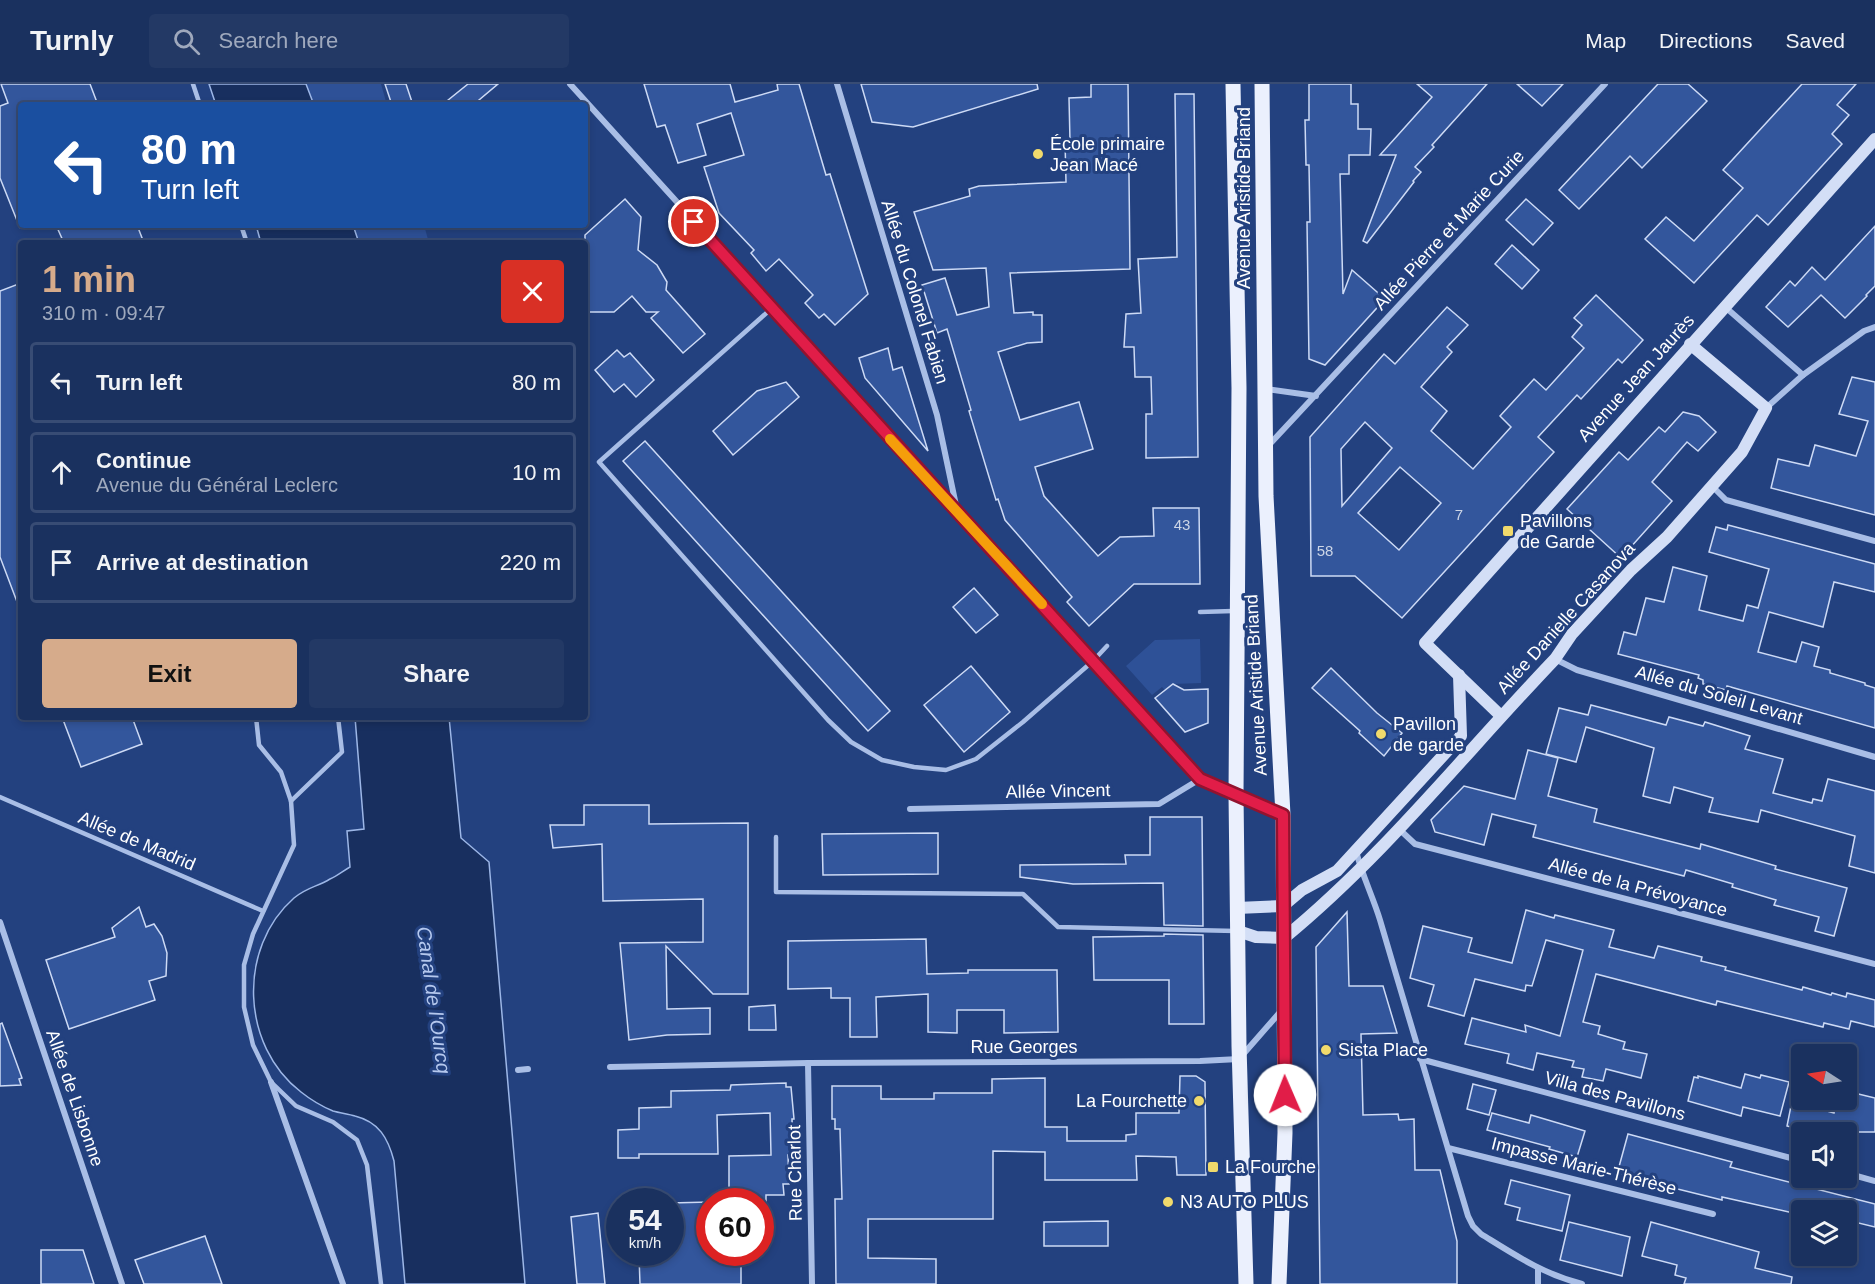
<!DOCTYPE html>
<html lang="en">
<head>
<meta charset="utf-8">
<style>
  :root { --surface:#1a315f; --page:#233965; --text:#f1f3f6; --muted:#9fa9bd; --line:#384c74; --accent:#d6ab8b }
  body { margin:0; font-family:Helvetica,sans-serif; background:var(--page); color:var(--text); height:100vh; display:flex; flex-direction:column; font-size:22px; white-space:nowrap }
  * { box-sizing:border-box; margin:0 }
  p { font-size:20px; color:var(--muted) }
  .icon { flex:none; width:33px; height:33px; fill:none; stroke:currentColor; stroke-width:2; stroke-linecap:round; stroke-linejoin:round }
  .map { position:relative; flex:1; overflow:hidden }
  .side { position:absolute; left:18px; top:156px; width:570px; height:480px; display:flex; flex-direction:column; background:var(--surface); border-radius:6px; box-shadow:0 3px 9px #0003,0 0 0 2px var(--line) }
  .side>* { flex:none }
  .guide { position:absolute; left:18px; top:18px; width:570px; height:126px; border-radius:6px; box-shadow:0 3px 9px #0003,0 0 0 2px var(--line); background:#1a4fa0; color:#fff; overflow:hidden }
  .needle { width:39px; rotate:282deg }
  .fabs { position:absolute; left:1791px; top:960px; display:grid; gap:12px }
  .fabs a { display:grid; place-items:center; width:66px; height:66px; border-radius:6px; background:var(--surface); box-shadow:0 3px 9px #0003,0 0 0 2px var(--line); font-size:30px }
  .speed { position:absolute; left:606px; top:1104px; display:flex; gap:12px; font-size:30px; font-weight:700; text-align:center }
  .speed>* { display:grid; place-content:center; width:78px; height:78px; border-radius:50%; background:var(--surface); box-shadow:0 3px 9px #0003,0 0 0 2px var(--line); line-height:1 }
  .speed small { font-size:15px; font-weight:400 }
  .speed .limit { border:9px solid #d22; background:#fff; color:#111 }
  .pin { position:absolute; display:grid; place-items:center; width:51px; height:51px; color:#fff; margin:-26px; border:3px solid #fff; border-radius:50%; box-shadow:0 2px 6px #0007 }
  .me { position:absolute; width:66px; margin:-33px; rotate:359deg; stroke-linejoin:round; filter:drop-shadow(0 0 4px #0008) }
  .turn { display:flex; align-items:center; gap:21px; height:126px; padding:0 24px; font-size:27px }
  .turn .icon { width:78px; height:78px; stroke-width:2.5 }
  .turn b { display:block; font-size:42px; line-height:51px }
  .round { display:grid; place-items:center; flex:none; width:63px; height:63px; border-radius:6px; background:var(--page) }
  .head { display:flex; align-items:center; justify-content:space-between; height:102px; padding:0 24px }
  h1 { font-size:36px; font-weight:600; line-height:45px; color:var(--accent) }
  .cta { display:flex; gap:12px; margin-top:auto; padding:12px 24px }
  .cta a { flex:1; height:69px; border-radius:6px; background:var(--accent); color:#111; font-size:24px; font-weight:600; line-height:69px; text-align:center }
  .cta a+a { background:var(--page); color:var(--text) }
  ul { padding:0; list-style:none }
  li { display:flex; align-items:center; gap:18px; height:81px; margin:0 12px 9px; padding:0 12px; border:3px solid var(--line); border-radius:6px }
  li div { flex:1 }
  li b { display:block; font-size:22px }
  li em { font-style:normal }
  header { display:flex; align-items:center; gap:36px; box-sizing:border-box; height:84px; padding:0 30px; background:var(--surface); border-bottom:2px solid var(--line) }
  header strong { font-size:28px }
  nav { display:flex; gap:33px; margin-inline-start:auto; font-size:21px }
  .search { width:420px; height:54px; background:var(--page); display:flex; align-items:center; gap:15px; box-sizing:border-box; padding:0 21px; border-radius:6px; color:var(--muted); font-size:22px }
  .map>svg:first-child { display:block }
</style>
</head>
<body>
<header>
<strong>Turnly</strong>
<div class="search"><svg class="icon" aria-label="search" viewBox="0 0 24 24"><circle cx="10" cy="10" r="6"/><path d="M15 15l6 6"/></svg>Search here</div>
<nav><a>Map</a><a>Directions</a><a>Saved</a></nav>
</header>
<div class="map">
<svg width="1875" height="1200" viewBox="0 0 1875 1200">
  <rect width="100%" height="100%" fill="#23417f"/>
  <g fill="#2e5197">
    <polygon points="306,0 381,0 387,21 314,21"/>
    <polygon points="353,141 424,141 429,159 359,159"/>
    <polygon points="1200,555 1201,599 1173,600 1165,606 1162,603 1152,611 1126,582 1155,556"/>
  </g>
  <g fill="#182f5f" stroke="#9db7e7" stroke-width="1.5">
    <polygon points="209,0 306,0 314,21 216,21"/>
    <polygon points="256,141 353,141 359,159 261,159"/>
    <path d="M355 633H449L461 754 489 778 525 1200H405L394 1077C388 1054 379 1038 355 1032 348 1030 340 1029 333 1027 321 1022 311 1016 301 1008 241 962 237 864 294 814 307 803 317 803 330 795 337 792 343 787 350 783L347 747 364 745Z"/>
  </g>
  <g fill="#33569c" stroke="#cddaf5" stroke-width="1.5" fill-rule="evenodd">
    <polygon points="1,0 90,0 98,21 21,21 20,144 0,94 0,22 8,19"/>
    <polygon points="385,0 406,0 413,21 392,21"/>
    <polygon points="468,0 498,0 473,21 442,21"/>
    <polygon points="644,0 730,0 735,18 778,6 777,0 799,0 826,91 830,90 868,210 835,241 824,230 819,234 805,219 813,211 779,175 766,187 751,169 754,166 719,129 704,83 744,71 731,29 697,40 706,71 678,79 665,41 657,43"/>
    <polygon points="861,0 1037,0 1038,5 913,43 872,38"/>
    <polygon points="1091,0 1128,0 1130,185 1010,189 1014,229 1033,228 1033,231 1042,231 1042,258 1027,259 998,268 1020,336 1079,318 1093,365 1035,383 1044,412 1098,472 1120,453 1154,452 1153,424 1199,424 1200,500 1134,500 1089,542 1067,518 1072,513 1005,436 998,415 996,416 969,327 971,326 947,245 937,249 922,201 945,194 957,231 989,223 986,184 933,186 914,128 970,112 969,105 979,102 1066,98 1065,57 1070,57 1069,14 1091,13"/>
    <polygon points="1309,0 1351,0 1351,20 1358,20 1358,45 1371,45 1370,71 1349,71 1349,90 1340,90 1343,210 1352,186 1385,215 1325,281 1309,275 1307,138 1310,138 1309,81 1306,81 1305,36 1309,36"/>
    <polygon points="1417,0 1487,0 1432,61 1434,63 1415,83 1421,88 1413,97 1414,98 1367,159 1363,157 1396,71 1380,71 1432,13"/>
    <polygon points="1517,0 1563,0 1542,22"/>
    <polygon points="1658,0 1688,0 1707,17 1642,84 1630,72 1579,125 1559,106"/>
    <polygon points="1802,0 1856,0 1837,21 1849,31 1832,50 1842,60 1768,141 1757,131 1694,199 1645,155 1666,133 1694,157 1743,104 1723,86"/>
    <polygon points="1175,10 1194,10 1198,373 1146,374 1146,330 1152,330 1151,293 1135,293 1134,263 1124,263 1126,230 1141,229 1138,175 1177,173"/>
    <polygon points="625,115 641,133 638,166 657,181 667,198 666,206 705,250 683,269 651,234 658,228 646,228 632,212 614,228 585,228 585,151"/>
    <polygon points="1526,115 1553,139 1533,161 1506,136"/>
    <polygon points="56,141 137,141 144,159 64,159"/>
    <polygon points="1875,142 1875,202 1866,211 1867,212 1845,234 1821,211 1788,243 1766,223 1790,197 1795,202 1812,183 1825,196"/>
    <polygon points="1512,161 1539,186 1522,205 1495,180"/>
    <polygon points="21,199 21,523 19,523 0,473 0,207"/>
    <path d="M1596 211 1643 256 1622 279 1618 275 1581 315 1577 311 1538 353 1554 368 1402 534 1355 492H1311L1310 353 1384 270 1395 280 1447 223 1468 241 1447 263 1452 268 1421 303 1447 327 1431 347 1473 385 1511 343 1500 332 1534 295 1546 306 1584 264 1572 253 1582 241 1574 234ZM1365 338 1392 364 1342 422 1341 365ZM1400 383 1441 419 1399 466 1358 429Z"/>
    <polygon points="888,264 893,286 902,283 928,367 865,294 859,274"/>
    <polygon points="617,266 624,273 630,269 654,296 636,313 624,300 614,308 595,286"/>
    <polygon points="1852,293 1875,298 1875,431 1771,404 1778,375 1809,382 1815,361 1856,372 1868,337 1839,330"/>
    <polygon points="786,298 799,313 733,371 713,347 757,307"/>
    <polygon points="1683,328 1699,332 1716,348 1698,367 1687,358 1652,398 1672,417 1621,474 1567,425 1619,368 1628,376 1659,343 1665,348"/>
    <polygon points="645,357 890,627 868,647 623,377"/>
    <polygon points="1728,441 1875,480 1875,508 1834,498 1823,543 1769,528 1758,568 1796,578 1802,558 1819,563 1814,582 1830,586 1830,589 1865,599 1865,601 1875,604 1875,644 1727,602 1726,606 1703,600 1703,596 1698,594 1699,591 1618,570 1624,548 1636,551 1646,514 1664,518 1673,483 1707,492 1699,526 1743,537 1747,521 1758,524 1769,485 1709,468 1716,443 1727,446"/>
    <polygon points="974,504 998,531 976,549 953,523"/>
    <polygon points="971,582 1010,628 964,668 924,621"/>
    <polygon points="1331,584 1377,629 1402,649 1384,672 1359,649 1360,647 1312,604"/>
    <polygon points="1173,600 1184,606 1208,605 1208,639 1185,648 1155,614"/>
    <polygon points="1591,621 1666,641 1669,633 1703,642 1705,638 1750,652 1745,665 1783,675 1773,709 1812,719 1813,715 1822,717 1828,695 1875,707 1875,789 1849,782 1855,752 1761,726 1758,738 1709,728 1713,714 1674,703 1670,719 1643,712 1654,664 1586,643 1576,678 1546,670 1559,624 1588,631"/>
    <polygon points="62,633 132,633 142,660 81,683"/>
    <polygon points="1528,666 1558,674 1548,712 1597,725 1594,738 1700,765 1701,760 1776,782 1775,785 1847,804 1834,852 1815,847 1819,833 1774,821 1776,816 1732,803 1733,800 1686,786 1684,792 1533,753 1536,741 1492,730 1484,761 1435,748 1431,736 1464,702 1515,715"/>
    <polygon points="584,721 649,721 649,740 748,739 748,910 713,910 666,862 667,925 710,924 710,950 667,951 629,956 620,859 703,858 703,815 603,817 602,760 553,764 550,741 584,741"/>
    <polygon points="1150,733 1202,733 1203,842 1164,841 1163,799 1073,800 1020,793 1020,781 1126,780 1125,771 1150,771"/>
    <polygon points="938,749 938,790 823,791 822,750"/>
    <polygon points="139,823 146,843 154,840 162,852 167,869 166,892 149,897 155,916 69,945 46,876 115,853 112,844"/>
    <polygon points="1526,826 1554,834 1555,831 1614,846 1609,863 1654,874 1658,862 1702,873 1701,877 1726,883 1725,886 1802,906 1803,903 1831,911 1832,909 1846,913 1847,909 1875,916 1875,943 1851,937 1849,945 1824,939 1823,943 1717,917 1716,921 1596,890 1583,938 1600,942 1598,950 1625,958 1623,965 1647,970 1641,994 1606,985 1603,997 1582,993 1584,985 1572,983 1574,977 1537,969 1533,986 1507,979 1509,970 1465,960 1472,934 1526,948 1525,941 1560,952 1583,866 1546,856 1532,902 1526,901 1525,907 1475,895 1464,932 1428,922 1434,901 1410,894 1423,842 1472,854 1468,868 1512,879"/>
    <polygon points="1347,828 1349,902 1383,902 1397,949 1361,950 1363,1031 1398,1030 1399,1036 1414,1035 1415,1086 1440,1086 1457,1157 1457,1200 1320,1200 1316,863"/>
    <polygon points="1164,850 1203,851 1204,940 1169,940 1169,896 1094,896 1093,853 1164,852"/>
    <polygon points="926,855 927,890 968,889 968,886 1057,886 1058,948 1004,949 1004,926 957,926 957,949 928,948 928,910 876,913 877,953 850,953 850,914 831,914 831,904 788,905 788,857"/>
    <polygon points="775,921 776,946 749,946 749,923"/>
    <polygon points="2,939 22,994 19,995 21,1001 0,1002 0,940"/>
    <polygon points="1745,990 1760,994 1761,991 1789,998 1780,1032 1743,1023 1741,1032 1688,1017 1694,993 1698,994 1698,992 1741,1004"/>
    <polygon points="1180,992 1196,992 1205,998 1206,1091 1177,1091 1176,1073 1136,1072 1137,1096 1045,1096 1045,1068 993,1067 993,1135 868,1135 868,1174 936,1175 936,1200 836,1200 835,1115 842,1115 840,1045 835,1045 835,1035 832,1035 832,1002 881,1002 881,1015 934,1015 934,1009 992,1009 992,995 1045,994 1045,1043 1067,1043 1067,1057 1126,1057 1126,1051 1136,1050 1136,1029 1179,1029"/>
    <polygon points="786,999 786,1003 791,1003 794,1035 792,1035 793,1071 788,1071 789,1100 783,1100 784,1111 766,1111 766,1118 729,1118 729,1072 771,1071 770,1029 717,1031 718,1070 639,1070 639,1074 618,1074 618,1046 639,1045 639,1024 671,1023 671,1007 730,1006 731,1001"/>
    <polygon points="1473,1000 1496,1006 1489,1031 1467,1025"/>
    <polygon points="1846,1007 1875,1014 1875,1048 1809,1048 1787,1042 1792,1017 1834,1029 1835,1024 1839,1025 1842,1016 1846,1016"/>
    <polygon points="1492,1029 1529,1039 1531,1031 1585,1047 1577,1073 1549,1065 1550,1063 1487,1046"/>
    <polygon points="1628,1050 1732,1078 1730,1083 1875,1120 1875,1143 1846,1136 1846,1126 1802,1126 1802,1131 1722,1113 1722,1116 1617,1090"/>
    <polygon points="1511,1096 1570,1111 1562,1147 1517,1136 1520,1124 1505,1120"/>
    <polygon points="710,1118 710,1168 741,1168 741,1200 640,1200 639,1172 670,1171 670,1119"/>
    <polygon points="598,1129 605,1200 577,1200 571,1133"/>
    <polygon points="1108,1137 1108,1162 1044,1162 1044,1138"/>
    <polygon points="1569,1138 1630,1153 1622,1192 1560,1176"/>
    <polygon points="1651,1138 1759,1168 1755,1184 1792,1193 1791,1200 1684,1200 1686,1194 1675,1191 1677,1181 1642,1172"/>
    <polygon points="205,1152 222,1200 144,1200 135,1176"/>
    <polygon points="41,1166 83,1166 94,1200 41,1200"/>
  </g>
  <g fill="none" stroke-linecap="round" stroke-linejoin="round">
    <g stroke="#a9bee6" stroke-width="4.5">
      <polyline points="193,0 200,21"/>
      <polyline points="241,141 247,159"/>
      <polyline points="772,224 599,378 828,636 851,658 882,676 914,683 946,686 976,675 1023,638 1093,577 1107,562"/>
      <polyline points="1200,528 1233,527"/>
      <polyline points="256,633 259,661 281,688 291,717 294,761 253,850 244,881 244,923 253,961 271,998 296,1022 333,1038 357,1056 367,1081 381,1200"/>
      <polyline points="0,713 263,827"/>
      <polyline points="291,717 342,668 338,633"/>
      <polyline points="776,753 776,808 1023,810 1058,843 1236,847"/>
    </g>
    <g stroke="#a9bee6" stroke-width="6">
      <polyline points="570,0 1200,695 1236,709"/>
      <polyline points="837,0 937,331 957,426"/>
      <polyline points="1724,222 1803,291"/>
      <polyline points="1266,305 1316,312"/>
      <polyline points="1766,324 1803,291 1864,247 1875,243"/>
      <polyline points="1268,362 1605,0"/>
      <polyline points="1712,402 1726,416 1875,457"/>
      <polyline points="1555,575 1577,586 1875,673"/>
      <polyline points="910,725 1159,720 1200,695"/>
      <polyline points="1399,745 1415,760 1875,880"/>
      <path d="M1356 767C1362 791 1373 813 1380 836 1409 935 1439 1034 1468 1132L1473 1142 1481 1150C1515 1171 1543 1190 1582 1200"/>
      <polyline points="0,838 122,1200"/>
      <polyline points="1420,975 1802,1077"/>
      <polyline points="808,979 812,1200"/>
      <polyline points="610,983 808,979 1200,977 1239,975 1281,927"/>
      <polyline points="518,986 528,985"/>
      <polyline points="271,998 343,1200"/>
      <polyline points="1448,1064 1713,1130"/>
      <polyline points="1846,1089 1875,1097"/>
      <polyline points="1538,1185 1538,1200"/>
    </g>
    <g stroke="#d3def6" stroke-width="12">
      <polyline points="1501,632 1425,559 1875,55"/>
      <polyline points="1236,710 1283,731"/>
      <polyline points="1237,824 1283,822 1302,806 1337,787 1461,652 1459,591"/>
      <path d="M1238 847 1256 853 1284 854C1384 772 1465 669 1555 575L1572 550 1631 486 1667 453 1742 368 1766 324 1690 260"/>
    </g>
    <g stroke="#ebf0fd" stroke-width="15">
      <polyline points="1233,0 1239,304 1236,710 1239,962 1246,1200"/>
      <polyline points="1262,0 1266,412 1283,731 1285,1049 1279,1200"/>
    </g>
  </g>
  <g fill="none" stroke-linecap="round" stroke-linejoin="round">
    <defs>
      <polyline id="route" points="694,138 1200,695 1283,731 1285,1011"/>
    </defs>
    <use href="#route" stroke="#92132f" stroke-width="15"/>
    <use href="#route" stroke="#e11d48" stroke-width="10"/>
    <polyline stroke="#f59e0b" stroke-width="10" points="890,355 1042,520"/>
  </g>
  <g fill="#f1da6c" stroke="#23417f" stroke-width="2">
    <circle cx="1038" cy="70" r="6"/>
    <rect x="1502" y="441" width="12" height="12" rx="3"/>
    <circle cx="1381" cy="650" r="6"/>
    <circle cx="1326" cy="966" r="6"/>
    <circle cx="1199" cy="1017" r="6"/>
    <rect x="1207" y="1077" width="12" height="12" rx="3"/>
    <circle cx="1168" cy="1118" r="6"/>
  </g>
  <g text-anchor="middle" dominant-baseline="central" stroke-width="6" stroke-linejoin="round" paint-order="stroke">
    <g font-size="15" fill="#ccd5e6">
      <text x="1459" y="430">7</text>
      <text x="1182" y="440">43</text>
      <text x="1325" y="466">58</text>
    </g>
    <g font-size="18" fill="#fff" stroke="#23417f" text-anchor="start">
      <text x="1050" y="60">École primaire<tspan x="1050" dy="21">Jean Macé</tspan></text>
      <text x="1520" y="437">Pavillons<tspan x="1520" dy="21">de Garde</tspan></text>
      <text x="1393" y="640">Pavillon<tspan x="1393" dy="21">de garde</tspan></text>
      <text x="1338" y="966">Sista Place</text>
      <text x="1187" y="1017" text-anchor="end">La Fourchette</text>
      <text x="1225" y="1083">La Fourche</text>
      <text x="1180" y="1118">N3 AUTO PLUS</text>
    </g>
    <g font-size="18" fill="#fff" stroke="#23417f">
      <text transform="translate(1244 114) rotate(-90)">Avenue Aristide Briand</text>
      <text transform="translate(1449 146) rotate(-47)">Allée Pierre et Marie Curie</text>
      <text transform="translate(915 208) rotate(73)">Allée du Colonel Fabien</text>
      <text transform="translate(1636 294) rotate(-48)">Avenue Jean Jaurès</text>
      <text transform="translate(1566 534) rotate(-48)">Allée Danielle Casanova</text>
      <text transform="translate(1256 601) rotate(-93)">Avenue Aristide Briand</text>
      <text transform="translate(1719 611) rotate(16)">Allée du Soleil Levant</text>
      <text transform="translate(1058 707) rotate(-1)">Allée Vincent</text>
      <text transform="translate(137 757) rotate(23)">Allée de Madrid</text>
      <text transform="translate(1638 803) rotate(15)">Allée de la Prévoyance</text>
      <text x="1024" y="963">Rue Georges</text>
      <text transform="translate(1615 1012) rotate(15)">Villa des Pavillons</text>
      <text transform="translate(75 1014) rotate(71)">Allée de Lisbonne</text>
      <text transform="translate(1584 1082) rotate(14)">Impasse Marie-Thérèse</text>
      <text transform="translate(795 1089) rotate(-91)">Rue Charlot</text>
    </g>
    <g font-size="20" font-style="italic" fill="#b5c8ee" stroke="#23417f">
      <text transform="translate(434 916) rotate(82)">Canal de l'Ourcq</text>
    </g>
  </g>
</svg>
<div class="fabs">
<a><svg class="needle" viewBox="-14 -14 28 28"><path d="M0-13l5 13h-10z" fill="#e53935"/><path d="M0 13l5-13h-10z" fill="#9fa9bd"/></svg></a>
<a><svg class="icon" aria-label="sound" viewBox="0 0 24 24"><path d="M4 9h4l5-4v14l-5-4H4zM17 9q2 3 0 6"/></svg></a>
<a><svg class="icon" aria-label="layers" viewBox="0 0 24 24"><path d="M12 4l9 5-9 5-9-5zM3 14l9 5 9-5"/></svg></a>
</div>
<div class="speed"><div>54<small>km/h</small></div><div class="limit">60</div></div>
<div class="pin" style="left:694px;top:138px;background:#d93025"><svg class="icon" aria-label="arrive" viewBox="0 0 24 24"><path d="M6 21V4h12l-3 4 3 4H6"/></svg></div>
<svg class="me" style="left:1285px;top:1011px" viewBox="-20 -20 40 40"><circle r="19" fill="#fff"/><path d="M0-13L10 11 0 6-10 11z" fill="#e11d48"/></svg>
<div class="guide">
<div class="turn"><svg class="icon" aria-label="left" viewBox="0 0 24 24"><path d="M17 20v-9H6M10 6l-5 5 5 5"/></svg><div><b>80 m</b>Turn left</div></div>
</div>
<section class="side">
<div class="head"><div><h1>1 min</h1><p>310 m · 09:47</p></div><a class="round" style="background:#d93025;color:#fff"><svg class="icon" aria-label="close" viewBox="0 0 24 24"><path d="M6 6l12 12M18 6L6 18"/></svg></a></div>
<ul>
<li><svg class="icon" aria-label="left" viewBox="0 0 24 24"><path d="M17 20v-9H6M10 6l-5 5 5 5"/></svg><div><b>Turn left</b></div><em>80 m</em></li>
<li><svg class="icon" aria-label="ahead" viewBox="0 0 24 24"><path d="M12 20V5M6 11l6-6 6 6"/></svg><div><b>Continue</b><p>Avenue du Général Leclerc</p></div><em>10 m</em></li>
<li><svg class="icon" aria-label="arrive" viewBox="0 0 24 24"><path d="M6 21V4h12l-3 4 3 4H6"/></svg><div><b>Arrive at destination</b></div><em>220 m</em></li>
</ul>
<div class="cta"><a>Exit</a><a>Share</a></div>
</section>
</div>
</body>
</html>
